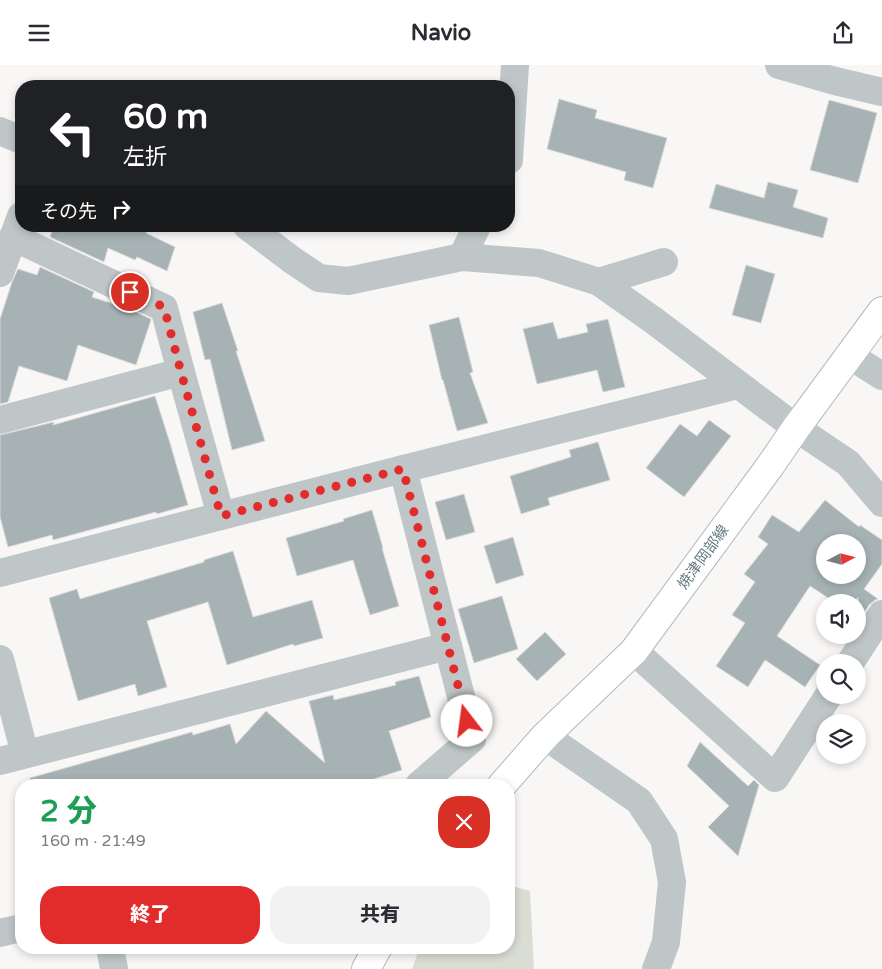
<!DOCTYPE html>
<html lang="ja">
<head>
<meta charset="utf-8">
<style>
  :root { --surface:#fff; --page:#f2f2f3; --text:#2b2b33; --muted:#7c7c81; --accent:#e22c2b }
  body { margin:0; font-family:"Varela Round","Noto Sans JP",sans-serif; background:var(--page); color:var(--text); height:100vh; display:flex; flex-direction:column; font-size:19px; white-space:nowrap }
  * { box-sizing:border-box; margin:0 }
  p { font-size:16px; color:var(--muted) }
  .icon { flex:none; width:28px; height:28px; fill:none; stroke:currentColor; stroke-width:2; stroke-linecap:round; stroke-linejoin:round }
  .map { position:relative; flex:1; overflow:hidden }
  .drawer { position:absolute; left:15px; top:714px; width:500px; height:175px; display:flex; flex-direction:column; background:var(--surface); border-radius:20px; box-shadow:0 2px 8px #0003 }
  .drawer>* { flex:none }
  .hud { position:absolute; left:15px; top:15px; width:500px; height:152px; border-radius:20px; box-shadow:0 2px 8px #0003; background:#202124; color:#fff; overflow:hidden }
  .needle { width:32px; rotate:83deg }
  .fabs { position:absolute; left:816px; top:469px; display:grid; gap:10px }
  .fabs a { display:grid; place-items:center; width:50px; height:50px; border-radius:50%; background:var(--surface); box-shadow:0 2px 8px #0003; font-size:25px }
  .pin { position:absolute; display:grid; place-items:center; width:42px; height:42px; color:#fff; margin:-21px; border:2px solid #fff; border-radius:50%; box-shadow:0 1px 5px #0007 }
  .me { position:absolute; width:55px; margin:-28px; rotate:345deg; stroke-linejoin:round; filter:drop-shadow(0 0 4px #0008) }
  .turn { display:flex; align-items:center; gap:18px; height:105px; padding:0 25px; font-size:22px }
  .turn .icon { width:65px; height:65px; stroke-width:2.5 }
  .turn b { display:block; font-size:35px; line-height:42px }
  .then { display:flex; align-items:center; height:48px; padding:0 25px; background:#0003; gap:10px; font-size:19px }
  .round { display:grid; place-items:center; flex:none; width:52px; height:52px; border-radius:20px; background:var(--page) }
  .head { display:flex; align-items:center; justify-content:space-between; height:85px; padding:0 25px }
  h1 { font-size:30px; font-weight:800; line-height:38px; color:#1e9e55 }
  .primary-button { display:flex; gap:10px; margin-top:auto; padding:10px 25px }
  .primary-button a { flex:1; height:58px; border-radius:20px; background:var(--accent); color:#fff; font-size:20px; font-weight:800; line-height:58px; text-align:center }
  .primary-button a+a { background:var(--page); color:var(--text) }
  header { display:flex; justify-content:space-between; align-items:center; height:65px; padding:0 25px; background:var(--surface); font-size:22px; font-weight:800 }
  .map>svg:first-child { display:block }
</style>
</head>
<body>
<header><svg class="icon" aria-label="menu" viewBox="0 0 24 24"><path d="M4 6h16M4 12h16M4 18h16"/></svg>Navio<svg class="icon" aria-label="share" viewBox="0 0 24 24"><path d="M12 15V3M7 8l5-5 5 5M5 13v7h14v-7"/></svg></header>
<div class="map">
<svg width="882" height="904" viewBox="0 0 882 904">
  <rect width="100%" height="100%" fill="#f8f7f5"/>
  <polygon fill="#d9ddd4" points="509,820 530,826 534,904 412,904 417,890 423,883 509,882"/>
  <g fill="#a6b2b4" stroke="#dad9d8" fill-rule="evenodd">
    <polygon points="559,34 597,45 595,53 667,73 653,123 624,115 626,107 547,84"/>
    <polygon points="829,35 877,48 858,118 810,105"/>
    <polygon points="768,117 798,125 793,142 828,153 823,173 709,143 716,119 764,133"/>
    <polygon points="54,161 149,161 146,168 175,182 167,206 137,192 135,195 108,183 104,197 50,172"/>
    <polygon points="746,200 775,209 761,258 732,250"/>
    <polygon points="40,202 94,227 92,232 132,245 151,254 151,255 136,300 78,280 67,316 19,301 8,337 0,339 0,254 12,217 18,204 37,210"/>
    <polygon points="222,238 238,286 236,286 265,376 232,385 210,294 205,295 193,247"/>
    <polygon points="459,252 473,307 470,308 488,358 457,366 443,315 442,315 429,260"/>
    <polygon points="608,254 625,322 603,327 597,305 537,319 523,264 553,257 558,274 588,267 586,259"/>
    <polygon points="155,331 170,378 188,440 157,449 156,447 53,475 52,470 8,482 0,452 0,370 54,357 53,360"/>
    <polygon points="709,355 731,371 684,432 646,403 680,359 697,371"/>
    <polygon points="598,377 610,415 548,433 550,440 521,449 510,411 571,392 569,385"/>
    <polygon points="464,429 475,467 446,475 435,437"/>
    <path d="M825 435 859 462 860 460 882 475V499L864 524 878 534 875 535 869 540 861 553 858 551V532L854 538H836L810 521 777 571 820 600 805 622 765 595 748 622 716 601 745 558 732 550 755 517 744 509 768 479 758 472 772 450 799 467ZM825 478H858V510H825Z"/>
    <polygon points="372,445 383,483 382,483 399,541 370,550 353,495 297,511 286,473 344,456 343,454"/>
    <polygon points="513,472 524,510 496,519 484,481"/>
    <polygon points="233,486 253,552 312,535 323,573 294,581 293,579 227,600 208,537 147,556 167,622 138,631 135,619 78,636 49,533 77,524 80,534 204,497 204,495"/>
    <polygon points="502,531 518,584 474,598 458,544"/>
    <polygon points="545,567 566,589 537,616 516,594"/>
    <polygon points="419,611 431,652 389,666 402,705 355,720 31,720 30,713 192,667 193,670 230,659 236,679 266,646 325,698 309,636 333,630 334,635 396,620 395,617"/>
    <polygon points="700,677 748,721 754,715 759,720 738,791 708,762 729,741 687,701"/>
  </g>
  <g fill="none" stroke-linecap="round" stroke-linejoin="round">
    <defs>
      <g id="secondary">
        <polyline points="502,720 545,671 634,586 770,401 796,363 882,246"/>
        <polyline points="366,904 378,882"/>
      </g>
    </defs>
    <use href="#secondary" stroke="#b1babc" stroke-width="30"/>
    <g stroke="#bfc6c8" stroke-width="28">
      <polyline points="779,0 835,16 882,27"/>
      <polyline points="0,66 21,75"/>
      <polyline points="509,95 515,0"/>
      <polyline points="247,161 292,195 319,213 348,216 462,192 539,198 599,217 653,255 796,363 848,398 882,438"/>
      <polyline points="13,172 164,243 181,307 221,451"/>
      <polyline points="462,192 477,161"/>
      <polyline points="0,208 21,151"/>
      <polyline points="599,217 664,197"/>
      <polyline points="849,290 882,311"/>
      <polyline points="0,355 181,307"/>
      <polyline points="0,508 403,404 738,320"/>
      <polyline points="634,586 775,713 829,630"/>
      <polyline points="0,594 25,689"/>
      <polyline points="850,598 882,549"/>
      <polyline points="545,671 639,736 664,774 672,817 666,877 656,904"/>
      <polyline points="0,696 448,581 403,404"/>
      <polyline points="419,720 472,674 448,581"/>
      <polyline points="0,868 21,863"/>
      <polyline points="110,882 114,904"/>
    </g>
    <use href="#secondary" stroke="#fff" stroke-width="28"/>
  </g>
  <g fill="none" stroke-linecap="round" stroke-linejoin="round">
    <polyline stroke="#e22c2b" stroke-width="9" stroke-dasharray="0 16.2" points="130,227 164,242 181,307 221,451 403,404 467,656"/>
  </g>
  <g text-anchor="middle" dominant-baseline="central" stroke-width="5" stroke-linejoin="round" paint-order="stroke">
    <g font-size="15" fill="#637a80" stroke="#fff">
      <text transform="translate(703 492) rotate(-54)">焼津岡部線</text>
    </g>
  </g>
</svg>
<div class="fabs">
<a><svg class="needle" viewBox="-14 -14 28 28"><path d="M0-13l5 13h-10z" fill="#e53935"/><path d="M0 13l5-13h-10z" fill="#7c7c81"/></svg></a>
<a><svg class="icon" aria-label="sound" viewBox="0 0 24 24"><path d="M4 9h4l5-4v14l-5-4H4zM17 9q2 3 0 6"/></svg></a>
<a><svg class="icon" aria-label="search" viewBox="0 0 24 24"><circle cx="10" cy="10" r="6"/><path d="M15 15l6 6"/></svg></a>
<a><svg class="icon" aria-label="layers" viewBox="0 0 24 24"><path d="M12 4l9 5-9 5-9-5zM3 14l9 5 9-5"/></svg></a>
</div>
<div class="pin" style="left:130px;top:227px;background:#d93025"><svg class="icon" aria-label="arrive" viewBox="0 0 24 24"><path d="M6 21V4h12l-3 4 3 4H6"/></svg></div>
<svg class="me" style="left:467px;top:656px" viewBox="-20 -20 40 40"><circle r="19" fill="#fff"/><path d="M0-13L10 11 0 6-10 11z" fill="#e22c2b"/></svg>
<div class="hud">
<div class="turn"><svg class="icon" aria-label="left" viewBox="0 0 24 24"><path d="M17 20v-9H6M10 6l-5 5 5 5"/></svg><div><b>60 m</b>左折</div></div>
<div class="then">その先<svg class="icon" aria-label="right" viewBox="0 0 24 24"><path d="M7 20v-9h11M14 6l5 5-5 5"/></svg></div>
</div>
<section class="drawer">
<div class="head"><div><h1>2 分</h1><p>160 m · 21:49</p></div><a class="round" style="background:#d93025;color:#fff"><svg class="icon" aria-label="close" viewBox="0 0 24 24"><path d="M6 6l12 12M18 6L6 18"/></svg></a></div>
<div class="primary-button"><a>終了</a><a>共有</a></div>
</section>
</div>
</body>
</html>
